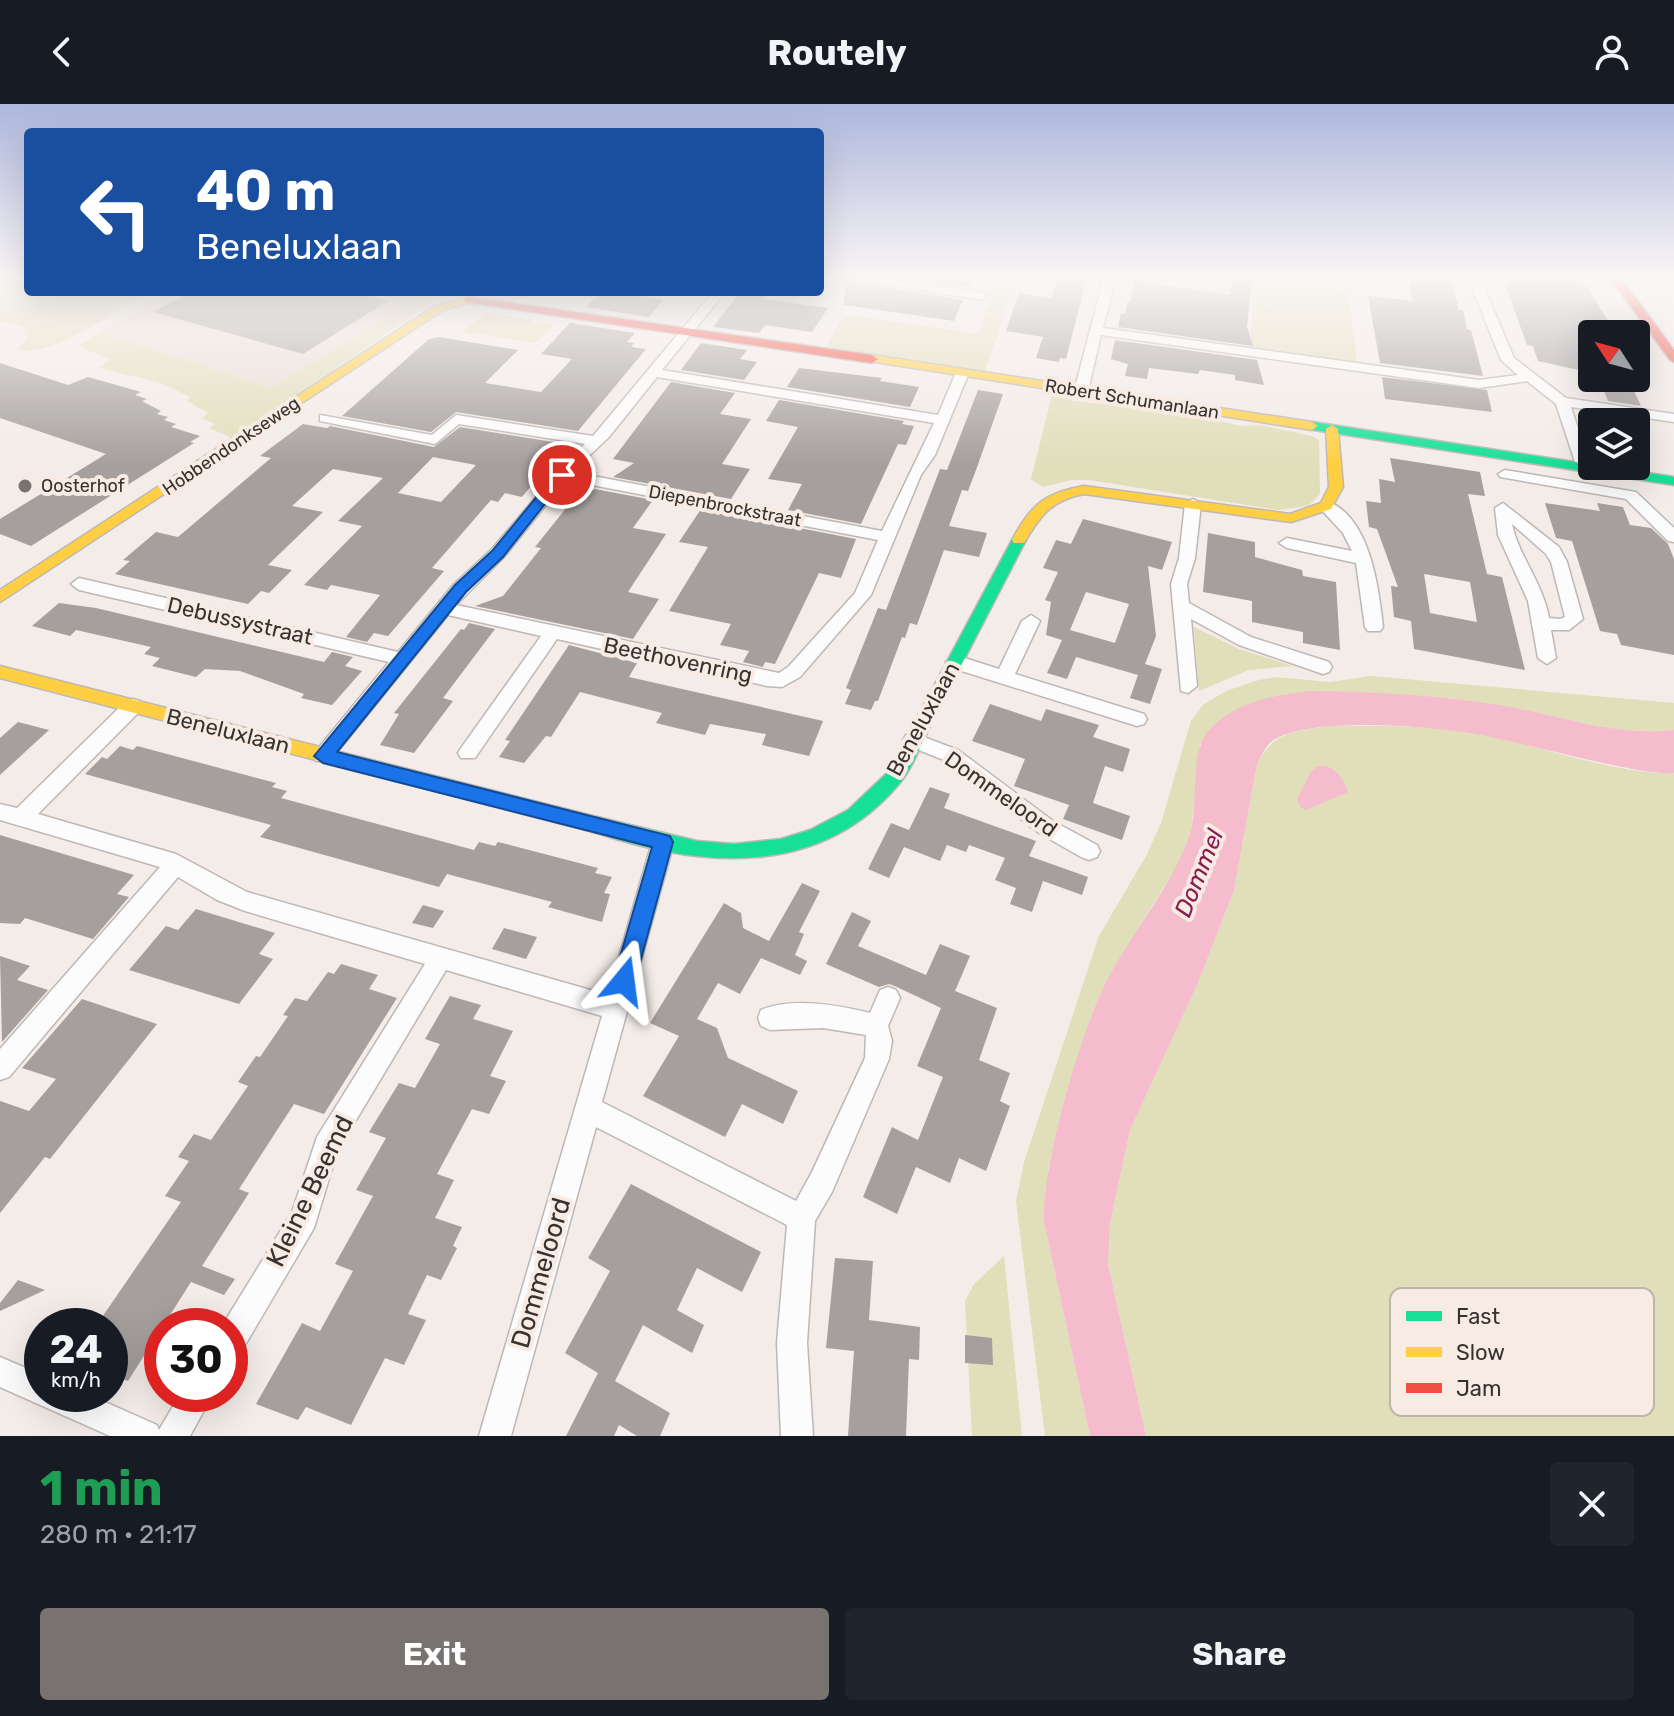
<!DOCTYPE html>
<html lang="en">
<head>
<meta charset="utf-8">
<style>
  :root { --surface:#171b24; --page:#20242c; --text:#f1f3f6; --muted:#9ea1a6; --accent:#787370 }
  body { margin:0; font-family:Rubik,sans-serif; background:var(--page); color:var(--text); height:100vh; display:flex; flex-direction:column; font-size:30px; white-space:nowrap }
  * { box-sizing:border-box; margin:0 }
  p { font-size:26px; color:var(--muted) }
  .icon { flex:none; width:44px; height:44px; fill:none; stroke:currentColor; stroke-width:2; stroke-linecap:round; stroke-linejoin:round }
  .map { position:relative; height:1332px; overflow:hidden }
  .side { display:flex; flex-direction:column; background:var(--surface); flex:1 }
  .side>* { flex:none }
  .hud { position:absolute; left:24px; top:24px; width:800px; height:168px; border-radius:8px; box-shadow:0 8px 32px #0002; background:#1a4fa0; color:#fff; overflow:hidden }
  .needle { width:52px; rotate:306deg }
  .buttons { position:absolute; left:1578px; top:216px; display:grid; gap:16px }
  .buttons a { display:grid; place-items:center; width:72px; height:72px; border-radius:8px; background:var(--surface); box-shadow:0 8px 32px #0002; font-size:40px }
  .speed { position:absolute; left:24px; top:1204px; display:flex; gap:16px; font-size:40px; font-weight:700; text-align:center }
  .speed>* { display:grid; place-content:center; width:104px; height:104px; border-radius:50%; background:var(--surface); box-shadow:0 8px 32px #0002; line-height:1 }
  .speed small { font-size:20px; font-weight:400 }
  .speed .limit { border:12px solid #d22; background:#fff; color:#111 }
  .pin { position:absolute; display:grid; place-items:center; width:68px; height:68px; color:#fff; margin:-34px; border:4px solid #fff; border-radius:50%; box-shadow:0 2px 8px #0007 }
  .me { position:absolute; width:88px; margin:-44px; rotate:16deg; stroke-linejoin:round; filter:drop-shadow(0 0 6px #0008) }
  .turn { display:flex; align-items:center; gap:28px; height:168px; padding:0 40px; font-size:36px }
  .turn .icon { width:104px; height:104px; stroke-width:2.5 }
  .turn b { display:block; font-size:56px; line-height:68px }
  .round { display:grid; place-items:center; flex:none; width:84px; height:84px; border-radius:8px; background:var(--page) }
  .headline { display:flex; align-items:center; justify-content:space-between; height:136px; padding:0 40px }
  h1 { font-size:48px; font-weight:700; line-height:60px; color:#1e9e55 }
  .cta { display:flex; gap:16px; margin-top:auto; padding:16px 40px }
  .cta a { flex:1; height:92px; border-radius:8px; background:var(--accent); color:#fff; font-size:32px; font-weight:700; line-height:92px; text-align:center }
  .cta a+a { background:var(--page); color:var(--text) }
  header { display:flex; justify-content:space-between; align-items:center; height:104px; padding:0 40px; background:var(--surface); font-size:36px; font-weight:700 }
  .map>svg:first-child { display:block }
</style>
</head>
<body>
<header><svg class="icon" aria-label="back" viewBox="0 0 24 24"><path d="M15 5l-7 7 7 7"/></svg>Routely<svg class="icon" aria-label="person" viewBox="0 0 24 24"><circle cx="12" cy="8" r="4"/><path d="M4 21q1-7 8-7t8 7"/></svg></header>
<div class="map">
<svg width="1674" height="1332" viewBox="0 0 1674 1332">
  <rect width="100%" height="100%" fill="#f3ece8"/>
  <polygon fill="#eaddd4" points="169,188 417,188 409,200 271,284 101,228"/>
  <g fill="#e1deba">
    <path d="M0 174H28V188H148C121 204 47 257 18 245L27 233 22 223 0 218Z"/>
    <polygon points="997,174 1017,174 984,269 826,243 843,213 849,211 979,230"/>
    <polygon points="1231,174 1349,188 1357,262 1250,247 1253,190 1221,185 1230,180"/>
    <polygon points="417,188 437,188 437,195 233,334 209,324 215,320 202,314 208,309 187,297 190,293 161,279 99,264 110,255 77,242 101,228 271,284 409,200"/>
    <polygon points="485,208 533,216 531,219 555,220 536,239 463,228"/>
    <polygon points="1052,291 1074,297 1178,308 1242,322 1260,321 1312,332 1319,336 1320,390 1308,402 1278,406 1089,376 1071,376 1043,383 1031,375"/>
    <polygon points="1194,523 1239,545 1293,562 1249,566 1199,587"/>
    <polygon points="1371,572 1674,599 1674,626 1652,628 1613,625 1451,594 1253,598 1210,625 1200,641 1191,729 1180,757 1110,871 1085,932 1049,1061 1044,1117 1090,1332 1045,1332 1016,1097 1024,1058 1099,832 1146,752 1161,719 1191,617 1203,601 1226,587 1259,576 1277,573 1330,578"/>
    <path d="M1331 622C1381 622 1431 621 1480 630 1538 641 1617 671 1674 669V1332H1146L1108 1160 1110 1119 1130 1026 1198 879 1234 786 1257 660C1274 626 1297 627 1331 622Z"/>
    <polygon points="1004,1152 1022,1332 972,1332 965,1197 974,1180"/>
  </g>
  <g fill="#f5bccd">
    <path d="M1311 587C1376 588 1441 591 1505 602 1561 612 1617 633 1674 626V669C1654 670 1633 665 1613 661 1569 652 1526 640 1481 631 1437 622 1313 612 1275 635 1266 640 1262 651 1257 660L1234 786 1198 879 1130 1026 1110 1119 1108 1160 1146 1332H1090L1044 1117C1042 1059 1083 918 1112 867 1137 823 1170 783 1188 736 1201 704 1187 649 1210 625 1236 597 1276 591 1311 587Z"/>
    <path d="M1318 662C1334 660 1344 675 1348 688L1306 706 1301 704 1297 695 1311 667Z"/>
  </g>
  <g fill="#a5a09e" fill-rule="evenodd">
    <polygon points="905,174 973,174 969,183"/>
    <polygon points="1057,174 1087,174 1066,255 1060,254 1059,258 1036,254 1043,233 1006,227 1019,189 1051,194"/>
    <polygon points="1232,174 1252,174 1247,223 1253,242 1118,223 1121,209 1125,210 1127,198 1130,198 1134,177 1230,191"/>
    <polygon points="1429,174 1451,174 1459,206 1463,206 1467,225 1471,226 1483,272 1380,259 1368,192 1413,197 1408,175 1430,178"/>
    <polygon points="1503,174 1554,174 1582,178 1588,184 1616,230 1582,227 1592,249 1592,269 1538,257 1533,242 1527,241"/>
    <polygon points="845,177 846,177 963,196 954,217 844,201"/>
    <polygon points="192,188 354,188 388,197 303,250 153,208"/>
    <polygon points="602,188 618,188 663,196 649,213 586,203"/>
    <polygon points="740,188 767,191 764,195 828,204 812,228 765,221 759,229 713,223"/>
    <polygon points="570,219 635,229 627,238 634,239 631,243 646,245 578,327 456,308 431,328 342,312 429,235 439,233 518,246 485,279 541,288 572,255 541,250"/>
    <polygon points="1115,236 1257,256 1264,281 1235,276 1235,271 1200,266 1198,270 1149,264 1147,275 1125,272 1128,260 1111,255"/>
    <polygon points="701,239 747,246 740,255 757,258 744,276 681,266"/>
    <polygon points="0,259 68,281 88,273 141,288 135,291 147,295 142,297 161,307 157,310 168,313 164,316 176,320 171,323 200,332 190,338 194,339 31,442 0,430 0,415 106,350 0,314"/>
    <polygon points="799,264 882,274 880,277 919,283 910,303 787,283"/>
    <polygon points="1382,273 1487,286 1492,308 1385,295"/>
    <polygon points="1599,274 1628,274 1641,302 1608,297"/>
    <polygon points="671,278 735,289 720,310 751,315 722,360 750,365 731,395 613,373 634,359 613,355"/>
    <polygon points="978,286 1003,290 976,366 968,387 962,386 949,422 987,429 979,453 944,446 917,521 910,519 905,534 902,533 878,597 875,597 871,606 845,600 851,586 846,584 878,504 886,506 940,365 947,366"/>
    <polygon points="779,296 904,317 902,320 914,322 906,341 898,340 861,420 788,406 802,380 768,375 798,323 766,317"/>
    <path d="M303 320 327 324 330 322 434 343 460 323 566 340 522 393 505 389 498 398 491 396 432 464 444 467 388 532 374 529 367 538 346 533 380 491 331 481 327 486 304 481 362 422 338 417 383 374 333 365 292 402 323 408 268 461 292 466 269 489 261 487 248 500 115 470 130 457 123 456 156 428 178 433 271 354 260 352ZM433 353 476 361 441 398 398 389Z"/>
    <path d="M1390 354 1480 368 1485 392 1468 390 1487 470 1502 473 1525 566 1414 545 1411 517 1394 513 1391 482 1398 483 1377 425 1369 423 1366 397 1381 399 1379 375 1395 378ZM1424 470 1470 478 1477 518 1430 509Z"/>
    <polygon points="595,385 653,396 633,424 666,430 628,488 659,495 633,535 475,502 503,492 541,444 535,443 579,388 588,389"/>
    <polygon points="1545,399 1600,407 1597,399 1623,403 1630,421 1651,424 1668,440 1674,455 1674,551 1621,541 1617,530 1600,527 1572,437 1556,434"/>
    <polygon points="701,405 856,435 841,474 819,469 775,560 765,558 763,563 743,558 749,547 720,541 731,520 669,507 708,443 679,438"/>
    <path d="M1083 415 1172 438 1162 466 1148 462 1156 532 1145 560 1162 565 1150 600 1130 594 1138 571 1076 553 1067 575 1047 569 1062 536 1046 531 1051 498 1045 496 1058 468 1043 464 1056 436 1071 440ZM1086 488 1129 500 1115 539 1070 526Z"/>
    <polygon points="1208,429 1255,438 1255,453 1302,466 1303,472 1336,478 1340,546 1303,539 1303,528 1252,518 1252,497 1203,488"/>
    <polygon points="59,499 96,504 324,558 332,548 353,553 345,562 362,567 332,601 301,594 304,590 240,567 205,565 196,573 152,562 160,554 144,550 151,543 76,526 70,532 32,522"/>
    <polygon points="469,519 495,525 443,594 453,597 414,649 380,641 399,610 394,609 461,525 464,526"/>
    <polygon points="569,541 637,559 629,573 823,617 809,652 762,641 766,630 710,620 705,631 656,619 662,609 580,588 551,633 546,632 524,659 499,653 510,637 505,636"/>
    <polygon points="990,600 1041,617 1046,605 1099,621 1093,633 1130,645 1123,668 1105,662 1093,699 1130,712 1122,736 1063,715 1069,701 1014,682 1025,655 972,637"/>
    <polygon points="18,618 49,626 0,671 0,634"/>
    <polygon points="120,642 133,646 137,642 276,679 272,683 287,687 281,694 474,746 479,738 495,742 498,738 598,764 595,769 612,773 604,789 610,790 602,818 548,803 552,798 447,770 439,783 260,733 271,721 85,670 102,653 107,655"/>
    <polygon points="930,683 950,690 944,704 1036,737 1029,752 1088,773 1082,791 1043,777 1032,808 1010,800 1016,784 995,776 1005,754 969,741 966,748 947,741 940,757 904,743 889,774 868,765 891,719 909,726"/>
    <polygon points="0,731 134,771 117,790 129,793 93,835 25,814 20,820 0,819"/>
    <polygon points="802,779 820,787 799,828 804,830 795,851 807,857 800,871 761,854 740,890 718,879 697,915 717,924 728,954 798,987 783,1020 742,1000 725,1033 643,992 679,932 650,919 724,799 741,809 743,824 769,837"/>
    <polygon points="423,801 444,807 433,824 412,819"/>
    <polygon points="196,805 275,829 259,850 273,855 239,900 129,866 166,822 178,826"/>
    <polygon points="852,808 871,817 858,842 926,871 940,840 970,852 955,887 997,904 979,956 1010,969 1000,997 1010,1002 986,1067 959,1054 950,1079 916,1063 897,1110 863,1093 892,1023 918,1036 943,973 917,962 941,904 897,883 889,880 879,883 826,860"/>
    <polygon points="504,824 537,833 526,855 492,845"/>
    <polygon points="0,852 30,862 17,876 48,886 2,938"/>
    <polygon points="341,860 378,871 369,885 397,894 324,1010 294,1000 239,1085 249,1089 202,1162 235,1175 224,1191 191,1178 128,1277 110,1270 110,1222 96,1222 181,1098 165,1092 189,1057 178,1053 194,1030 211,1036 248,982 238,978 256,952 260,953 288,912 283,911 295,894 307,897 328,868 334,870"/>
    <polygon points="450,892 481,901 473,915 513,927 490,972 506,977 489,1010 472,1005 437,1070 454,1076 435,1114 462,1123 453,1142 457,1144 441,1176 427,1171 408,1210 426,1216 404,1261 385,1254 351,1321 306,1303 298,1316 256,1300 302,1219 320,1227 353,1167 335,1160 373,1092 356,1086 386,1034 369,1028 399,979 415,984 440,940 425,935"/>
    <polygon points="82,895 157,920 50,1055 45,1053 0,1109 0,997 29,1007 56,975 22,964"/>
    <polygon points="631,1080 761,1148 742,1188 697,1164 677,1206 704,1221 692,1249 643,1221 615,1277 670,1309 660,1332 637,1332 619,1321 614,1332 566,1332 598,1269 565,1249 610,1167 588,1154"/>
    <polygon points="835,1154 873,1157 869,1216 920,1223 919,1256 909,1255 906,1332 848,1332 854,1247 826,1244"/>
    <polygon points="18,1176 45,1186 0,1207 0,1199"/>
    <polygon points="965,1231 992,1234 993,1261 965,1259"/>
  </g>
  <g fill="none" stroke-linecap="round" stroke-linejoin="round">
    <defs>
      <g id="street">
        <polygon points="846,174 880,174 981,188 987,192 981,196"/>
        <polygon points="1100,174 1112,174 1113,185 1103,224 1479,276 1518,271 1501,256 1468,174 1480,174 1514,254 1566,294 1674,310 1674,318 1571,303 1591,364 1584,368 1577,364 1556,300 1527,277 1479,284 1101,231 1088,287 1076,290 1074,287 1101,185"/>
        <polygon points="1200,174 1218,174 1219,176 1213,180"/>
        <path d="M713 188H725L662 266 938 311 957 266 969 269 935 351 921 371 871 491 800 573 782 583 767 582 557 535 475 654H461L458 649 461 644 541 532 448 511 330 657H316L313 652 316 647 389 558 79 486 71 480 79 474 398 548 454 480 492 445 568 355 585 340 459 320 435 340 320 317V311L432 331 456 311 593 332ZM657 273 934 319 882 427 572 368 609 333ZM566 376 878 436 855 489 788 563 779 569 456 501 504 453Z"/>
        <polygon points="1505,366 1636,388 1674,424 1674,438 1668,437 1626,395 1500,373 1498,370"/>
        <polygon points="1193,395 1201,400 1195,454 1187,480 1189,499 1251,533 1329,558 1332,563 1329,568 1323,570 1239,541 1191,515 1197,582 1188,589 1181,587 1171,480 1179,454 1185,400"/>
        <path d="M1326 397C1370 411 1379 485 1383 523L1380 527H1368L1365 523 1356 459 1287 444 1279 439 1287 434 1352 447 1343 429 1318 402Z"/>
        <path d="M1503 399 1559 443 1567 458 1583 515 1569 526H1551L1556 554 1547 560 1538 554 1528 497 1498 431 1495 404ZM1512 420 1546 450 1551 458 1565 513 1560 515 1549 514C1543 479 1519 453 1512 420Z"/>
        <polygon points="1031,511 1040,517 1015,570 1144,610 1147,615 1144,620 1137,622 949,563 946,558 955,551 999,565 1022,517"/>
        <path d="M133 595 140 597 142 602 140 607 38 710 176 750 247 788 608 891 652 738 655 732 663 729 671 732 674 738 602 998 796 1097 812 1068 865 954 866 931 823 924 770 926 761 922 758 914 761 906C793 893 837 901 870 909L880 886 888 883 896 886 900 894 888 922 892 937 889 955 832 1088 815 1117 807 1239 813 1332H781L777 1239 787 1121 596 1023 511 1332H479L602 912 446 866 337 1048 314 1124 241 1248 230 1252V1222H222L292 1108 317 1033 425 860 245 807 217 796 178 773 9 973 0 976V945L160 763 0 716V700L17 704 126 597Z"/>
        <polygon points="913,629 958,646 1053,717 1097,741 1100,747 1097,753 1089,756 1081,753 1039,729 944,656 906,641 903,636 906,631"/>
        <polygon points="0,1253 42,1271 42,1290 87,1290 157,1321 159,1326 180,1290 213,1290 190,1332 110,1332 0,1283"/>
      </g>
      <g id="fast">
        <polygon points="1312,318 1674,373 1674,381 1307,325 1307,319"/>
        <path d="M1019 431 1026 436C996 494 966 552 936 610 924 632 915 661 899 680 819 775 701 764 594 728L592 722 594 716 601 714 697 737 734 740 781 735 810 726 848 706 888 668 1012 436Z"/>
      </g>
      <g id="slow">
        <polygon points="469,193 473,194 473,198 443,206 0,498 0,486 435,202"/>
        <polygon points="872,251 1312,318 1318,322 1312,326 868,257 868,253"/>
        <path d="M1332 321 1338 325 1343 383 1331 405 1291 418 1084 390C1051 396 1040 412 1024 439H1014L1012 436C1031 401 1044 389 1084 382L1290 410 1321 399 1329 383 1326 325Z"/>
        <polygon points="0,562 601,714 608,716 610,722 608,728 601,730 0,574"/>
      </g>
      <g id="jam">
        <polygon points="1610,174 1621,174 1674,246 1674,258 1670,256"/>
        <polygon points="469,193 872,251 878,255 872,259 465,198 465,194"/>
      </g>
    </defs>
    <use href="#street" stroke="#bdb8b5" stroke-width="3"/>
    <use href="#fast" stroke="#bdb8b5" stroke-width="3"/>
    <use href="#slow" stroke="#bdb8b5" stroke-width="3"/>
    <use href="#jam" stroke="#bdb8b5" stroke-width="3"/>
    <use href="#street" fill="#fdfcfc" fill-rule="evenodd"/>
    <use href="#fast" fill="#16e098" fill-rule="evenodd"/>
    <use href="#slow" fill="#ffcf43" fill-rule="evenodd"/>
    <use href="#jam" fill="#f24e42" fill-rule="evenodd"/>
  </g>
  <linearGradient id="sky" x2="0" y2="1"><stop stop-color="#adb7dd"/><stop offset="0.48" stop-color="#faf6f5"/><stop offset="1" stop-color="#faf6f5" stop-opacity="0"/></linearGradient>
  <rect width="1674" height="361" fill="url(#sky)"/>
  <polygon fill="#1a73e8" stroke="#114b97" stroke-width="2" points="557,368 568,371 503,453 466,488 337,648 670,732 673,738 635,877 631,884 624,887 616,884 613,877 652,743 323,659 314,652 455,481 493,446"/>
  <circle fill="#787370" stroke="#f7ebe4" stroke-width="3" cx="25" cy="382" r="8"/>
  <g text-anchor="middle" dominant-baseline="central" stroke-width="8" stroke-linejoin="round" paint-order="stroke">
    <g font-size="18" fill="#36322f" stroke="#f7ebe4">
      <text transform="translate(1132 295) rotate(9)">Robert Schumanlaan</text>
      <text transform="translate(231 342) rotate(-34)">Hobbendonkseweg</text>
      <text transform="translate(725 402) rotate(11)">Diepenbrockstraat</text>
    </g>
    <g font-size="18" fill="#36322f" stroke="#f7ebe4" text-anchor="start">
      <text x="41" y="382">Oosterhof</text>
    </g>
    <g font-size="22" fill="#36322f" stroke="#f7ebe4">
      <text transform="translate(240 517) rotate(13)">Debussystraat</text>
      <text transform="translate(678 556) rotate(12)">Beethovenring</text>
      <text transform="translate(923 615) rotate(-61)">Beneluxlaan</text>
      <text transform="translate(228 627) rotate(14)">Beneluxlaan</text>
      <text transform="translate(1001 690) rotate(35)">Dommeloord</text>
    </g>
    <g font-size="24" font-style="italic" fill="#8b1c4f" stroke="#f7ebe4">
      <text transform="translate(1199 769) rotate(-68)">Dommel</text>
    </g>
    <g font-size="26" fill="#36322f" stroke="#f7ebe4">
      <text transform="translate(310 1087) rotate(-64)">Kleine Beemd</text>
      <text transform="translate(541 1169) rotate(-74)">Dommeloord</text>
    </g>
  </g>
  <rect x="1390" y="1184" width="264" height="128" rx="12" fill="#f7ebe4" stroke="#bdb4ae" stroke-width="2"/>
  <rect x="1406" y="1207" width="36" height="10" fill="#16e098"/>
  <rect x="1406" y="1243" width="36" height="10" fill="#ffcf43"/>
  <rect x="1406" y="1279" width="36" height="10" fill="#f24e42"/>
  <g font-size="22" fill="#36322f">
    <text x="1456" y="1220">Fast</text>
    <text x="1456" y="1256">Slow</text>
    <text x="1456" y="1292">Jam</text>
  </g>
</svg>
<div class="buttons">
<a><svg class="needle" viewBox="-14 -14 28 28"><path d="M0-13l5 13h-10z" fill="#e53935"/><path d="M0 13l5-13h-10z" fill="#9ea1a6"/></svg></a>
<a><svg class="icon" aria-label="layers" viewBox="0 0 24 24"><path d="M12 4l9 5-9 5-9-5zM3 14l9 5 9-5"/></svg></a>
</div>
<div class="speed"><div>24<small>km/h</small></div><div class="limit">30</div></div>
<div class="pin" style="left:562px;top:371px;background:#d93025"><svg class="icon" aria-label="arrive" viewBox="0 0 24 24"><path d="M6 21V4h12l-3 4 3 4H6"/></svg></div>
<svg class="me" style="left:624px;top:877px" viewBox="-20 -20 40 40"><path d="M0-17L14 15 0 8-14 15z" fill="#1a73e8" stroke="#fff" stroke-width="4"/></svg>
<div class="hud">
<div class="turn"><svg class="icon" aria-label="left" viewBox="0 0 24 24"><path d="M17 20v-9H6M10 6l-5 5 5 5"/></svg><div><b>40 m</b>Beneluxlaan</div></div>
</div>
</div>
<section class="side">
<div class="headline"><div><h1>1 min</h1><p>280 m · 21:17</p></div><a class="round"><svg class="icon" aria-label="close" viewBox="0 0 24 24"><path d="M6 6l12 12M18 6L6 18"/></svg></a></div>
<div class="cta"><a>Exit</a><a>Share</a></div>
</section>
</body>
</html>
